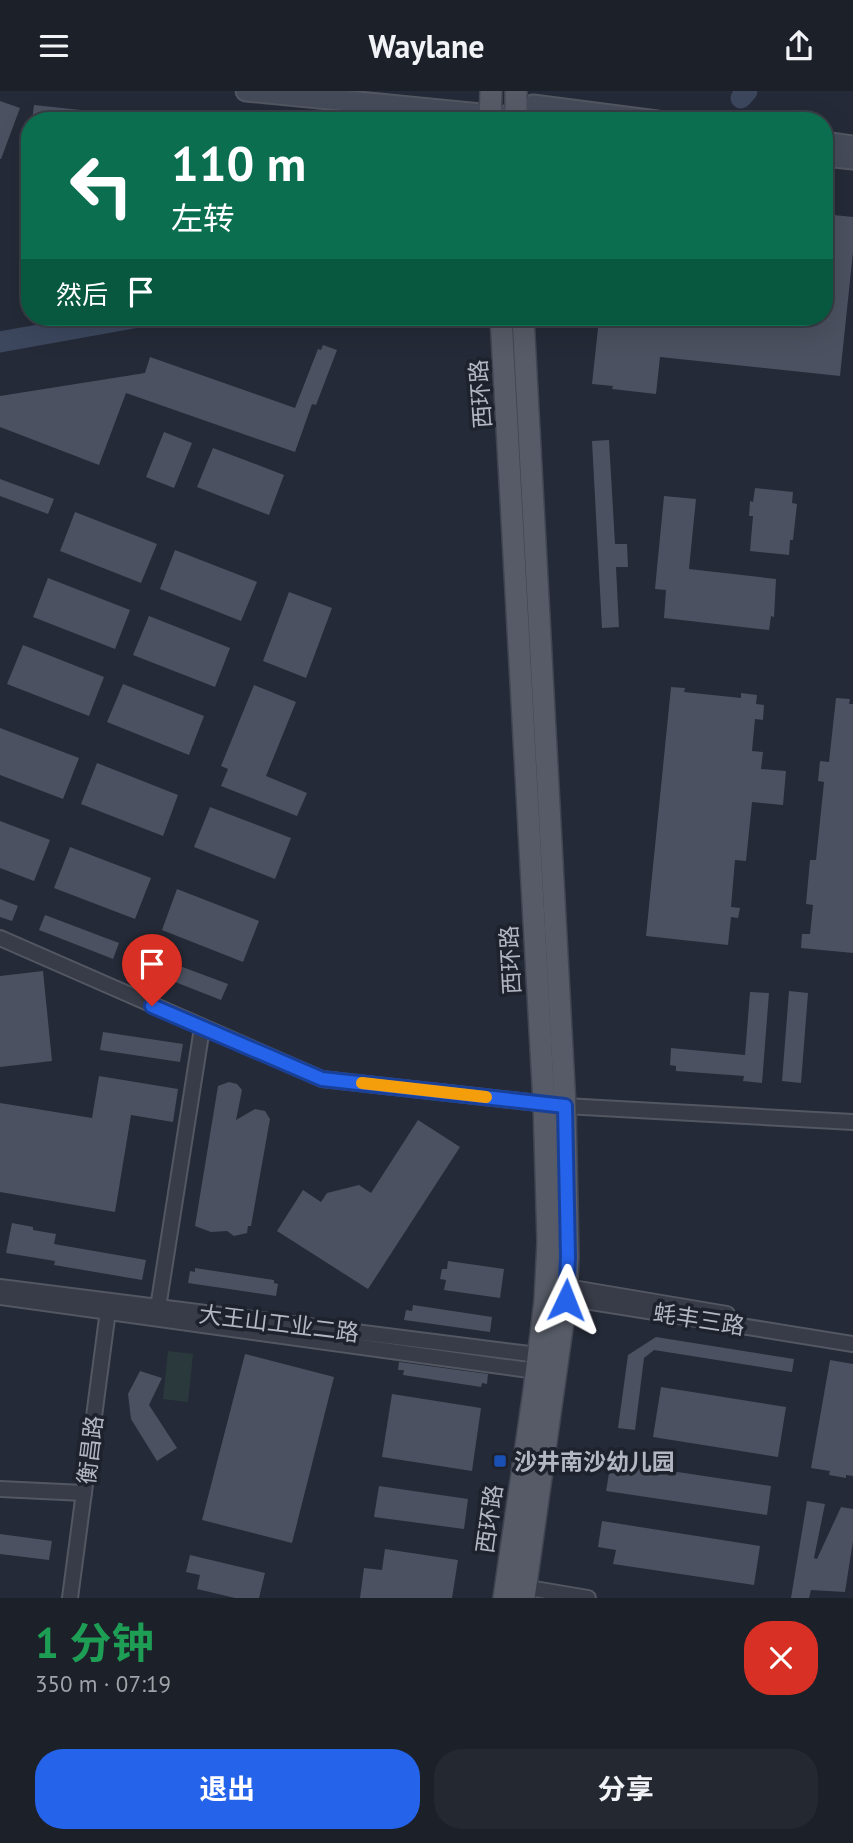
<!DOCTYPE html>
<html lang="zh">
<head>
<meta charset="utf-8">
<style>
  :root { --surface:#1b2029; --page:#242831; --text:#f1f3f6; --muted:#a0a3a8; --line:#393e46; --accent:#2563eb }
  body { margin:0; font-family:"PT Sans","Noto Sans SC",sans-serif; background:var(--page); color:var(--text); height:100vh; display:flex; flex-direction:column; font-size:26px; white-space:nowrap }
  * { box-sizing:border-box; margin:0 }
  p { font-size:23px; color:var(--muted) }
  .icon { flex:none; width:38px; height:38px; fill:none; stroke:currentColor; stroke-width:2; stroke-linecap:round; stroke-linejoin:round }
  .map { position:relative; height:1507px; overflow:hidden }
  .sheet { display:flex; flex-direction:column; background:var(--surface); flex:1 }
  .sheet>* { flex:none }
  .top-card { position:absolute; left:21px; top:21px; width:812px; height:214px; border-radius:28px; box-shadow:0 7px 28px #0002,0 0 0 2px var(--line); background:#0b6e4f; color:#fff; overflow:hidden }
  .pin { position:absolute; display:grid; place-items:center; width:60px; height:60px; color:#fff; margin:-72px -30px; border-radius:50% 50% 50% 0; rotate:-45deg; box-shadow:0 0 7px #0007 }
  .pin .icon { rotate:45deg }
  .me { position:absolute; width:77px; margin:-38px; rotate:2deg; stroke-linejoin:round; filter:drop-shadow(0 0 5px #0008) }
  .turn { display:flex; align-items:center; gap:24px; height:147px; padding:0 35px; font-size:32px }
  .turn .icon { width:91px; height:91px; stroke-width:2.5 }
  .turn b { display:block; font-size:49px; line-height:60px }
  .then { display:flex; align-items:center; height:66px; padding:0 35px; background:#0003; gap:14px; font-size:26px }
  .round { display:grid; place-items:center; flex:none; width:74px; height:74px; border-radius:28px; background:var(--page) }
  .summary { display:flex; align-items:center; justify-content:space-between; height:119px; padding:0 35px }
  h1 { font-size:42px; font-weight:700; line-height:52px; color:#1e9e55 }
  .button { display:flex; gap:14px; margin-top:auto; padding:14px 35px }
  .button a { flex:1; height:80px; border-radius:28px; background:var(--accent); color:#fff; font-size:28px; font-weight:700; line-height:80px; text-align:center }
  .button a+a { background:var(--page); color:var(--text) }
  header { display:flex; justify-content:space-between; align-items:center; height:91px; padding:0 35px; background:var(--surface); font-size:32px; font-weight:700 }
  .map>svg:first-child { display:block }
</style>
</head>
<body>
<header><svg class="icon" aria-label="menu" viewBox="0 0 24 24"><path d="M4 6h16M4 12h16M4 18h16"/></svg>Waylane<svg class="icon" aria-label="share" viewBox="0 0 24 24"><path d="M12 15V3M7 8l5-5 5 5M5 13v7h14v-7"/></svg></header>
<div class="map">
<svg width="853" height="1507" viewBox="0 0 853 1507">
  <rect width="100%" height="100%" fill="#242a37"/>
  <polygon fill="#2a3a3c" points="168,1260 193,1263 188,1311 163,1308"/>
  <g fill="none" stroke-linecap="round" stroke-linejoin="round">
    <g stroke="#3c475e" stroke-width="21">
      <polyline points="741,7 747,0"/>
      <polyline points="0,251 139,226"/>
    </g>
  </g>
  <g fill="#4b5160">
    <polygon points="0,10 20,17 1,68 0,68"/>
    <polygon points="34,14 118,23 117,30 32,30"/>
    <polygon points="824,123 853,126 853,161 840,285 660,266 656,303 612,298 613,295 592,293 599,228 618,230 618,227 680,237 681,226 824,226"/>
    <polygon points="323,254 337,259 316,314 312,313 295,361 126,302 99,374 0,336 0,305 145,282 150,266 295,317 318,258 321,259"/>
    <polygon points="164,341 192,352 174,397 146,386"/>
    <polygon points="609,349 615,453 627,453 628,476 616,476 619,536 602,537 592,350"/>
    <polygon points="213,357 284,384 269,424 197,396"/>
    <polygon points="0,388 54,408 48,423 0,405"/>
    <polygon points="755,397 793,401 792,412 797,413 793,449 790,449 789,464 750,460 753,425 749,425 750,410 753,411"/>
    <polygon points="664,405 696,408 689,478 776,488 774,526 771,525 769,539 664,527 666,499 655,498"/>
    <polygon points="75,421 157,453 141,492 60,460"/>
    <polygon points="175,459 257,491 241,530 160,498"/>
    <polygon points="48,487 130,519 115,558 33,526"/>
    <polygon points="289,501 332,517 306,587 263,570"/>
    <polygon points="149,525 230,557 215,596 133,564"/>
    <polygon points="23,554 104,586 89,625 7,593"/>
    <polygon points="123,593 204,625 189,664 107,631"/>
    <polygon points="254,594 296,611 266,685 307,702 297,725 221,695 228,678 221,675"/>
    <polygon points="671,596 685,597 684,601 741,607 741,602 757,604 756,613 764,614 763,629 755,628 752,660 763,661 761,678 786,680 783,714 752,711 746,770 735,769 731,816 740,817 738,827 731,826 728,854 646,845"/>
    <polygon points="836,607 850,608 849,613 853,613 853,862 801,857 802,843 810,843 813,814 806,813 810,769 816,769 824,691 818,690 820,670 829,671"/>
    <polygon points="0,637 79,667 63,708 0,684"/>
    <polygon points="97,672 178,704 163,745 81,713"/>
    <polygon points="210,716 291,747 275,788 194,756"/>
    <polygon points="0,730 50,749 34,790 0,777"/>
    <polygon points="70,756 151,787 135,828 54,797"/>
    <polygon points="177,798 259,830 243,871 162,839"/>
    <polygon points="0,808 18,815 12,830 0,826"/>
    <polygon points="45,824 119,852 113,868 39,839"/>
    <polygon points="153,865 228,893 221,909 147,880"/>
    <polygon points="43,880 52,970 0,976 0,885"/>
    <polygon points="789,900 808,902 801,992 782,990"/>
    <polygon points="750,901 769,902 762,992 743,990 744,985 676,980 676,975 670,974 671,957 745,964"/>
    <polygon points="103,941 183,953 180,971 100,959"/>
    <polygon points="99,985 178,998 173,1031 131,1024 115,1121 0,1101 0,1012 92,1027"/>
    <polygon points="229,991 237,993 242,999 236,1029 255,1018 265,1020 270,1028 251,1135 248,1135 247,1142 234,1145 227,1140 211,1141 195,1135 218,995"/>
    <polygon points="418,1029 460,1056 368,1198 277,1140 303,1099 321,1111 327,1102 359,1094 371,1102"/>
    <polygon points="12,1132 33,1136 33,1139 56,1143 54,1153 146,1169 142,1189 54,1174 55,1170 6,1162"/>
    <polygon points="448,1170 504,1178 500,1207 444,1199 446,1189 440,1188 442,1178 447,1178"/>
    <polygon points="195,1177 274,1189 274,1192 278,1193 276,1205 188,1192 190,1180 195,1181"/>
    <polygon points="413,1214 492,1226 490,1241 404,1229 406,1219 412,1220"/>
    <polygon points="656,1246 794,1268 792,1281 654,1259 644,1267 635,1339 618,1337 628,1264"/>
    <polygon points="245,1263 334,1286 292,1452 202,1429"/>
    <polygon points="830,1269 853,1273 853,1385 846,1384 846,1387 829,1384 830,1380 811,1377"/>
    <polygon points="399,1271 488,1283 487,1293 482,1292 481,1296 403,1284 404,1279 398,1279"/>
    <polygon points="140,1280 162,1287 149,1314 177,1357 157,1370 131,1328 128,1303"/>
    <polygon points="661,1296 786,1316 778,1366 653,1346"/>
    <polygon points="392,1303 481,1317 472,1380 382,1366"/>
    <polygon points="611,1371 771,1395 767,1424 606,1400"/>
    <polygon points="379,1395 468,1408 464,1438 374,1426"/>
    <polygon points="807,1410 825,1413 814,1467 817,1468 841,1416 853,1418 853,1450 845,1501 811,1499 809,1507 791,1507"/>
    <polygon points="602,1430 760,1455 754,1494 613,1473 616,1459 598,1456"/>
    <polygon points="0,1443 52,1450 49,1469 0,1463"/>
    <polygon points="385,1458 458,1469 452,1507 360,1507 364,1477 382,1479"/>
    <polygon points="190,1464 265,1482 259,1507 235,1507 197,1498 200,1484 186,1481"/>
  </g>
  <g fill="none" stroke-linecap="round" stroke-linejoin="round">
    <defs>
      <g id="street">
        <polyline points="0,847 322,988 565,1015 853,1031"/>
        <polyline points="561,1195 727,1223"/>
        <polyline points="0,1196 546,1265"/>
        <polyline points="0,1206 543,1281"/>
        <polyline points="560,1206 853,1253"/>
        <polyline points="157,1223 202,937"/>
        <polyline points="0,1398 84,1402"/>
        <polyline points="517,1495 588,1507"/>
        <polyline points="70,1507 109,1212"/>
      </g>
      <g id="secondary">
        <polyline points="246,0 554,30"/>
        <polyline points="533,14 657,30"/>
        <polyline points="824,51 853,55"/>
        <polyline points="824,65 853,68"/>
      </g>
      <g id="primary">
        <polyline points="490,30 491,0"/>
        <polyline points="516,30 516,0"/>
        <polyline points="501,226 544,1012 548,1151 545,1210 534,1300 504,1507"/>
        <polyline points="523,226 565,1015 568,1166 566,1209 524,1507"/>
      </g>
    </defs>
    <use href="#street" stroke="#535762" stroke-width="18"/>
    <use href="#secondary" stroke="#535762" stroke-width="23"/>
    <use href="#primary" stroke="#414551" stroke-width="24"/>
    <use href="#street" stroke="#383c48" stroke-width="14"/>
    <use href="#secondary" stroke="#464b5a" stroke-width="19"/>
    <use href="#primary" stroke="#565b67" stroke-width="21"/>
  </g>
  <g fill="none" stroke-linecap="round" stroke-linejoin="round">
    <defs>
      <polyline id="route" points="152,915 322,988 565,1015 568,1166 566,1209"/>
    </defs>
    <use href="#route" stroke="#184099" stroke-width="18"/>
    <use href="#route" stroke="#2563eb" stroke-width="12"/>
    <polyline stroke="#f59e0b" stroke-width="12" points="362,992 486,1006"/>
  </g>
  <rect fill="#1a4fb4" stroke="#1d222c" stroke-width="2.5" x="493" y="1363" width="14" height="14" rx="3.5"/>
  <g text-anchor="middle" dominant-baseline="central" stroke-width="7" stroke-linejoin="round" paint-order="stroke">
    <g font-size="23" fill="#b3b7c4" stroke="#1d222c">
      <text transform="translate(480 303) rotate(-94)">西环路</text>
      <text transform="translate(510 869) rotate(-93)">西环路</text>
      <text transform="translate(699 1228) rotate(9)">蚝丰三路</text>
      <text transform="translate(279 1232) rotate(7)">大王山工业二路</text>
      <text transform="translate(90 1359) rotate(-83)">衡昌路</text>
      <text transform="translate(489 1428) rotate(-82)">西环路</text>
    </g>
    <g font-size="23" font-weight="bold" fill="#b3b7c4" stroke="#1d222c" text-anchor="start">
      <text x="514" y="1370">沙井南沙幼儿园</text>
    </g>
  </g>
</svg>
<div class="pin" style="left:152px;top:915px;background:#d93025"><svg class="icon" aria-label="arrive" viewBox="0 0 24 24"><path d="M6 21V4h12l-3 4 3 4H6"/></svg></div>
<svg class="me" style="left:566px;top:1209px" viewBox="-20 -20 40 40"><path d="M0-17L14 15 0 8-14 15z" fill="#2563eb" stroke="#fff" stroke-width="4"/></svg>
<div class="top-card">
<div class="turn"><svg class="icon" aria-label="left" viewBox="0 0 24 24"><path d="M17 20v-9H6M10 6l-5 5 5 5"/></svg><div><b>110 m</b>左转</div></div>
<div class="then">然后<svg class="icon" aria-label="arrive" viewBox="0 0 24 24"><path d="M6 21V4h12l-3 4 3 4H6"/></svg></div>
</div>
</div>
<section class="sheet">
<div class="summary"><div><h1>1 分钟</h1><p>350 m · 07:19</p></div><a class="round" style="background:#d93025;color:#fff"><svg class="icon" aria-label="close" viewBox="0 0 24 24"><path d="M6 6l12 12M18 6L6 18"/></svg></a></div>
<div class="button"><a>退出</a><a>分享</a></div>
</section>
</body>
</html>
